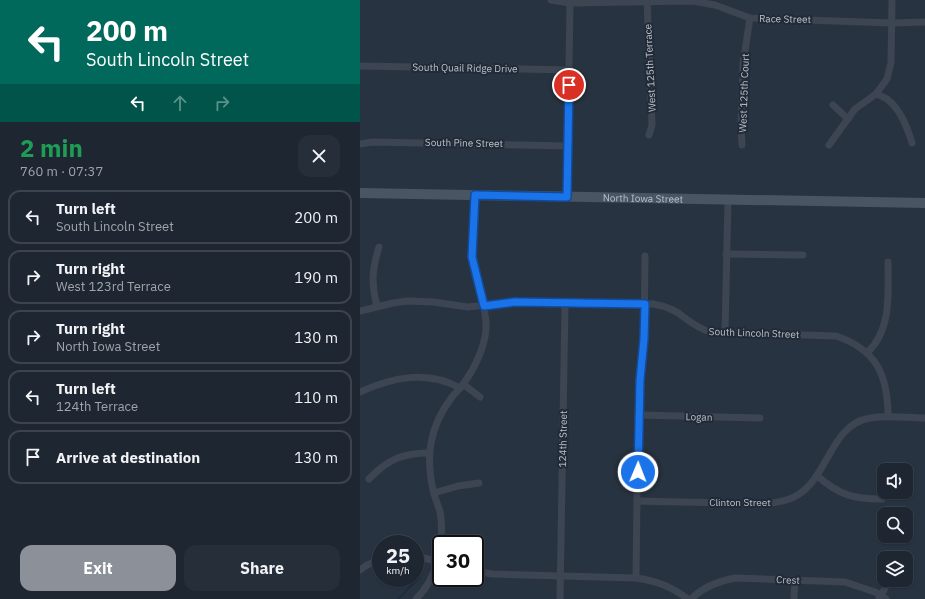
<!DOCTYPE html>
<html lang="en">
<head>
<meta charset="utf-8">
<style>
  :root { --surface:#1e2631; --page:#262e39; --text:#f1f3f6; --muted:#a1a5ab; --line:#3c434d; --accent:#8c9099 }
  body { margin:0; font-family:"IBM Plex Sans",sans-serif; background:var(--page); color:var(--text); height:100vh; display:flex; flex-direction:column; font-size:15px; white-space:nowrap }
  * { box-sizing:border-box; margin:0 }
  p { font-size:13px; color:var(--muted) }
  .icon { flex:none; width:22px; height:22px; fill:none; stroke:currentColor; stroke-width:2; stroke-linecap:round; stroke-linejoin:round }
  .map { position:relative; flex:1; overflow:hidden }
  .details { display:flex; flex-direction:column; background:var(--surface); width:360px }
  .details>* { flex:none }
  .hud { background:#00695c; color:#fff; overflow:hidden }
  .fabs { position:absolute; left:517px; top:463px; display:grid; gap:8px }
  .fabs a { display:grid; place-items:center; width:36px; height:36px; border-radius:8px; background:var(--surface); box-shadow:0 1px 3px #0004,0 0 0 1px var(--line); font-size:20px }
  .speed { position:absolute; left:12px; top:535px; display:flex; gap:8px; font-size:20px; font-weight:700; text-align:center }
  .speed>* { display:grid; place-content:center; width:52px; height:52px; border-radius:50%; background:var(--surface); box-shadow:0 1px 3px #0004,0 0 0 1px var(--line); line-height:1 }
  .speed small { font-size:10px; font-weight:400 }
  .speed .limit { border:2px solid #111; border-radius:6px; background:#fff; color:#111 }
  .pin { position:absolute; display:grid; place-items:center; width:34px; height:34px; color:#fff; margin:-17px; border:2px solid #fff; border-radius:50%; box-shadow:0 1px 4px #0007 }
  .me { position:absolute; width:44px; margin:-22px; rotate:1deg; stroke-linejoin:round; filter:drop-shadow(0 0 3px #0008) }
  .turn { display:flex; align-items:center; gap:14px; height:84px; padding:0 20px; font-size:18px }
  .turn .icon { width:52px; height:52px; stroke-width:2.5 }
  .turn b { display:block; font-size:28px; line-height:34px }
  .lanes { display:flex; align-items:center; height:38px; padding:0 20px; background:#0003; justify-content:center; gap:20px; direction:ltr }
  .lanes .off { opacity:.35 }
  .round { display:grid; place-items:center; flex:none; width:42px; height:42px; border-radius:12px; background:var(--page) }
  .head { display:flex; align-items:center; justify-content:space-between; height:68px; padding:0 20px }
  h1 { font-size:24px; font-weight:700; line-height:30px; color:#1e9e55 }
  .primary-button { display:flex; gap:8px; margin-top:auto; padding:8px 20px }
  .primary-button a { flex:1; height:46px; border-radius:12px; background:var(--accent); color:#fff; font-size:16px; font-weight:700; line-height:46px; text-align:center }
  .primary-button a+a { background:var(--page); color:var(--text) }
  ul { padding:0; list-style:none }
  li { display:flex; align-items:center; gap:12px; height:54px; margin:0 8px 6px; padding:0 12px; border:2px solid var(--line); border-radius:12px }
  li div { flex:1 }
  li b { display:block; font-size:15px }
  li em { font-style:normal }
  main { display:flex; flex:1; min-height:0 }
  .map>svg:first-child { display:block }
</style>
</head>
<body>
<main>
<section class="details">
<div class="hud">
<div class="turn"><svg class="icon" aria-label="left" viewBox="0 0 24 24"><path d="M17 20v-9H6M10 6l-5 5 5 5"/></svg><div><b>200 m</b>South Lincoln Street</div></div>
<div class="lanes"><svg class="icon" aria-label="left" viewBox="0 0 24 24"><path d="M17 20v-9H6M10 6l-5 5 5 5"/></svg><svg class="icon off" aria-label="ahead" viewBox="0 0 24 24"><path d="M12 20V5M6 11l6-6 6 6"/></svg><svg class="icon off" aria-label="right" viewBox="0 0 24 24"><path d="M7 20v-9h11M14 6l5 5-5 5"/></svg></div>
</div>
<div class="head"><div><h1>2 min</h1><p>760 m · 07:37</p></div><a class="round"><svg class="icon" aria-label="close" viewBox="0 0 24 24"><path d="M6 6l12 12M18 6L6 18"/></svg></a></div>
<ul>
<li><svg class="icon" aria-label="left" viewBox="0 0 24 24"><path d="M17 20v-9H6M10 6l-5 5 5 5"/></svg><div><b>Turn left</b><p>South Lincoln Street</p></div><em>200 m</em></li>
<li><svg class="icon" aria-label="right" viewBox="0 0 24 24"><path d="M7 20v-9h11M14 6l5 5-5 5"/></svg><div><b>Turn right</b><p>West 123rd Terrace</p></div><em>190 m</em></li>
<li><svg class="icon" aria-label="right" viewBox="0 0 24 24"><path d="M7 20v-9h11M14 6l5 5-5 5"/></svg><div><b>Turn right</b><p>North Iowa Street</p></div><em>130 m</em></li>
<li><svg class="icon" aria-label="left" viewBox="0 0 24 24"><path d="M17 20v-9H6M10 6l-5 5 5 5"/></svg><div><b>Turn left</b><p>124th Terrace</p></div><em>110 m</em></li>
<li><svg class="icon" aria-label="arrive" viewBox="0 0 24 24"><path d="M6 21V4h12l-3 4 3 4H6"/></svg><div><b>Arrive at destination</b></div><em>130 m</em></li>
</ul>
<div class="primary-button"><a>Exit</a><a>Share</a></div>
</section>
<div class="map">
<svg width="565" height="599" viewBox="0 0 565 599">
  <rect width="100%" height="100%" fill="#283341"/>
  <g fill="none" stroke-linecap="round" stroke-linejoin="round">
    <polyline stroke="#1b2b3f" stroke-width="1.5" points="38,599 59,578 61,573"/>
    <g stroke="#3c4551" stroke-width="7">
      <polyline points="191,0 210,3 333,1 355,5 390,18 532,23 565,22"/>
      <polyline points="287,0 292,125 289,135"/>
      <polyline points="0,66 210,70"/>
      <path d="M516 94C519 95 524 97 527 99 541 110 547 127 552 143"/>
      <polyline points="473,105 488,119"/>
      <polyline points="0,144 12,142 207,146"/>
      <polyline points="382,145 381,128 383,64 390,18"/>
      <polyline points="469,145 495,109 516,94 527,79 531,63 532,0"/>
      <polyline points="207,197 210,3"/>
      <polyline points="366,254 443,255"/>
      <path d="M17 306C11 283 12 270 19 247"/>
      <path d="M0 311 33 303 47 301 73 302 108 307 155 302 293 304C305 306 316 310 325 318 333 324 340 329 350 332L476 336C518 350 528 377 528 417"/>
      <polyline points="365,333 368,200"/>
      <path d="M507 353C532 330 528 293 528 262"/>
      <polyline points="103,384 120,397"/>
      <path d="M0 392C33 377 67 370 100 388"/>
      <polyline points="278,415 400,418"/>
      <path d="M457 476C480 495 492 499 522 499"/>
      <path d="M9 479C28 459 43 453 70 453"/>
      <polyline points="74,493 98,486 119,483"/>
      <path d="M278 501C306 502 334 502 363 503 385 503 410 507 432 498 469 482 468 425 510 418 528 415 547 418 565 418"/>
      <polyline points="55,556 80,562"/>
      <polyline points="0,570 7,565 21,559"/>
      <path d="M115 571 132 574 276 578C297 581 310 586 328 599"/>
      <polyline points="276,578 278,415 280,380 284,339 285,256"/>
      <path d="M56 599C78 578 85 541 80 511 78 506 76 500 74 494 70 478 68 460 71 443 74 426 82 410 92 397 96 392 101 388 104 383 115 368 124 348 126 330 127 307 117 287 113 265 110 244 114 216 115 195"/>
      <polyline points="200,599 205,303"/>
      <path d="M331 599C343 587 359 581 375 578L485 582 515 592 526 599"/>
      <polyline points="434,599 435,580"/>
      <polyline points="519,599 526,586"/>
    </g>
    <path stroke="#4a5564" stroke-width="10" id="s1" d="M0 193 565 203"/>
  </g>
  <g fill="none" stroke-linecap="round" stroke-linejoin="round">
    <defs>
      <polyline id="route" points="209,85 207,197 115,195 112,257 124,306 155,302 285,304 284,339 280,380 278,472"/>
    </defs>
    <use href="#route" stroke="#114b97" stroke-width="10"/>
    <use href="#route" stroke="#1a73e8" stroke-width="7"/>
  </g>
  <g text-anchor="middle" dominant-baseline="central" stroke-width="4" stroke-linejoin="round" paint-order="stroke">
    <g font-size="10" fill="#b9c1cb" stroke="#212a36">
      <text transform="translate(425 19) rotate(1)">Race Street</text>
      <text transform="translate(105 68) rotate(1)">South Quail Ridge Drive</text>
      <text transform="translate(290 68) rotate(-93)">West 125th Terrace</text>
      <text transform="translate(384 93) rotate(-88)">West 125th Court</text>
      <text transform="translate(104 143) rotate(1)">South Pine Street</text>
      <text stroke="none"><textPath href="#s1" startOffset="283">North Iowa Street</textPath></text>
      <text transform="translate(394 333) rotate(2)">South Lincoln Street</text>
      <text transform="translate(339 417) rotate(1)">Logan</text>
      <text transform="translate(203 439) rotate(-89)">124th Street</text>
      <text x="380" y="502">Clinton Street</text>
      <text transform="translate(428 580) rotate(2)">Crest</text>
    </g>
  </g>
</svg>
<div class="fabs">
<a><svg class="icon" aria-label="sound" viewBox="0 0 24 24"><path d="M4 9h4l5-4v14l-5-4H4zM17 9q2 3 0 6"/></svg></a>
<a><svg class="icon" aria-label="search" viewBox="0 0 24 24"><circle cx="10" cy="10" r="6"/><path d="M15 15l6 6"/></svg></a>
<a><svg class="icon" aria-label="layers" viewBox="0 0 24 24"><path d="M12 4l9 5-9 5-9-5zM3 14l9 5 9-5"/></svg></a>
</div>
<div class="speed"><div>25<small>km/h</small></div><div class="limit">30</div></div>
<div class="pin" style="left:209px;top:85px;background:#d93025"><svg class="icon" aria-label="arrive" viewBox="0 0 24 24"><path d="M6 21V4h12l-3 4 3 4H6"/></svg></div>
<svg class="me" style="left:278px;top:472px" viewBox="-20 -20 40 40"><circle r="17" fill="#1a73e8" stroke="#fff" stroke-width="3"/><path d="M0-11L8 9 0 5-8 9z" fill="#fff"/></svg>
</div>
</main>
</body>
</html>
